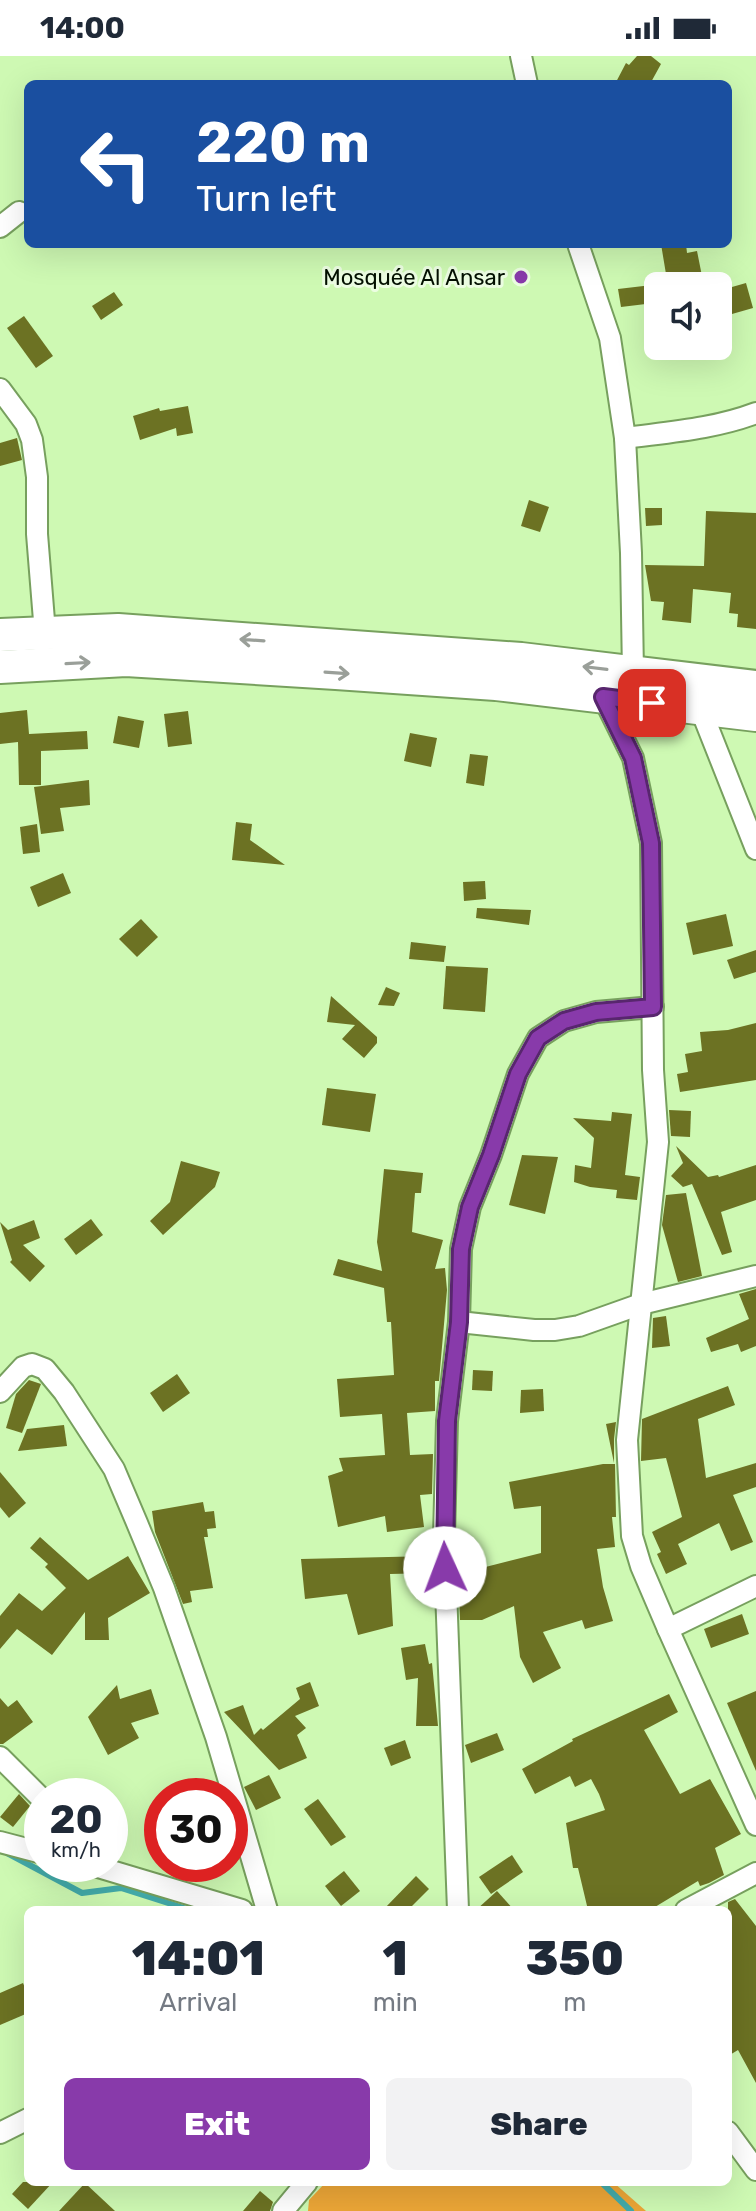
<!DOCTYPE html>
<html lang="en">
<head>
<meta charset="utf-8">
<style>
  :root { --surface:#fff; --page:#f2f2f3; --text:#1f2937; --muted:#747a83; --accent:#883aaa }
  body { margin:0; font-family:Rubik,sans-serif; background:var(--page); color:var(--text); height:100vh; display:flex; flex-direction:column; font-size:30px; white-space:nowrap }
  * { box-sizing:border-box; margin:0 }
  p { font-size:26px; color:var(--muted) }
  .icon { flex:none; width:44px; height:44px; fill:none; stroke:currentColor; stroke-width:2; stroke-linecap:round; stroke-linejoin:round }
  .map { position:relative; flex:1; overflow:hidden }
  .drawer { position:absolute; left:24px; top:1850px; width:708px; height:280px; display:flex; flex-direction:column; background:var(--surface); border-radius:12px; box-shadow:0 8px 32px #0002 }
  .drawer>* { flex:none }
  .hud { position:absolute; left:24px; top:24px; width:708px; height:168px; border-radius:12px; box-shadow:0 8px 32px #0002; background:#1a4fa0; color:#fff; overflow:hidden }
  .tools { position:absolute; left:644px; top:216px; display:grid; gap:16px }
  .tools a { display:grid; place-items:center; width:88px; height:88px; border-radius:12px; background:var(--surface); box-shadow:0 8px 32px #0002; font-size:40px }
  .speed { position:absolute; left:24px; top:1722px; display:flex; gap:16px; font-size:40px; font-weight:700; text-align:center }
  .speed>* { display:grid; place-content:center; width:104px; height:104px; border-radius:50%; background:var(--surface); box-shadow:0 8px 32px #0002; line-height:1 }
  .speed small { font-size:20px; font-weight:400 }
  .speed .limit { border:12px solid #d22; background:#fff; color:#111 }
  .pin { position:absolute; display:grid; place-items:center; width:68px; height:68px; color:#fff; margin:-34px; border-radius:16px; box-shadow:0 4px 12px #0006 }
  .me { position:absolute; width:88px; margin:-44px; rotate:358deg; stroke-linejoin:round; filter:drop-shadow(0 0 6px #0008) }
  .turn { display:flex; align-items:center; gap:28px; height:168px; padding:0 40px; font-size:36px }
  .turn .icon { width:104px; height:104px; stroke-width:2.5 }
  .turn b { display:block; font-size:56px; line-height:68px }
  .eta { display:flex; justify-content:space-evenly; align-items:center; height:136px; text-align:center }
  .eta b { font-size:48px; font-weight:800; line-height:56px }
  .action { display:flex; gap:16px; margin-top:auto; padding:16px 40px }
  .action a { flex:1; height:92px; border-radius:12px; background:var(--accent); color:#fff; font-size:32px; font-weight:800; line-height:92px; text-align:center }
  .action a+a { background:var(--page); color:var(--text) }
  .status { display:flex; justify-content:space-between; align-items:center; height:56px; padding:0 40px; background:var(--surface); direction:ltr }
  .status svg { height:22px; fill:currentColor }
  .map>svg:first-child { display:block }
</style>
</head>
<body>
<div class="status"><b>14:00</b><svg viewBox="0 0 49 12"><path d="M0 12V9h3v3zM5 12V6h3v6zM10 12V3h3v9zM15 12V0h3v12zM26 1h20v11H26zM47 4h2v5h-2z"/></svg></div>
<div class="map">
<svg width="756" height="2155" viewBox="0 0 756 2155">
  <rect width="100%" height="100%" fill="#cef9b3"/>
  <polygon fill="#eca637" points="326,2126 613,2126 646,2155 308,2155 309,2144"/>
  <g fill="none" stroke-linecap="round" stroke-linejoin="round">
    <g stroke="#43aba9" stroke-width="6">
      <polyline points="7,1797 82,1837 121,1832 190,1854"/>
      <polyline points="601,2126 631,2155"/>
    </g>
  </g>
  <g fill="#6c7223">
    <polygon points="637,0 651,0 661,8 650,28 615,28 626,7 629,9"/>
    <polygon points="661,188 686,188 687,197 697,195 703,225 668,230"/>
    <polygon points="746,227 753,252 718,262 718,235"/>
    <polygon points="652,229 654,247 621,251 618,233"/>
    <polygon points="114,236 123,249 101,264 92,250"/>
    <polygon points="24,260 53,300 36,312 7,272"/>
    <polygon points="188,350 193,377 177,380 176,372 140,384 133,360 159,352 160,355"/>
    <polygon points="17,382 22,404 0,410 0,387"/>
    <polygon points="529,444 549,451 540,476 521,470"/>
    <polygon points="645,452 662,452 662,469 646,470"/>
    <polygon points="706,455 756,457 756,573 737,571 738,558 729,557 731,537 693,533 691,567 662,564 664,546 651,545 645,509 704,510"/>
    <polygon points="27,654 29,678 87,675 88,693 41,695 41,729 19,729 18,686 0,688 0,657"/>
    <polygon points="188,655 192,688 168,691 164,658"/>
    <polygon points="118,660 144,665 139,692 113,687"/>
    <polygon points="410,677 437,682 431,711 404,705"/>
    <polygon points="470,698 488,700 484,730 466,727"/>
    <polygon points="89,724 90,749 60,752 64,775 41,778 34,731"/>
    <polygon points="236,766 252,768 250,784 285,809 232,804"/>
    <polygon points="37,768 40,796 23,798 20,771"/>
    <polygon points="63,817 71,837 38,851 30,831"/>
    <polygon points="485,825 486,843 464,845 463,826"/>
    <polygon points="477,852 531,854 529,869 476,862"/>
    <polygon points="726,858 733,890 693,899 686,867"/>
    <polygon points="141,863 158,881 137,901 119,883"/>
    <polygon points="411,886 446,890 444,906 409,903"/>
    <polygon points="756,894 756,916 734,923 727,904"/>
    <polygon points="446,910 488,912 485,956 443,953"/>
    <polygon points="386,931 400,937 394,950 378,949"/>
    <polygon points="331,940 377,981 377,987 364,1002 342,983 355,969 327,966"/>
    <polygon points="756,967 756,1024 680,1036 677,1018 688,1016 685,998 702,995 700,976 728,974"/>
    <polygon points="327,1032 376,1038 370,1076 322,1069"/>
    <polygon points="669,1054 691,1055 690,1081 671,1080"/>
    <polygon points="612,1056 632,1058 625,1119 640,1121 637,1144 616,1142 617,1134 590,1131 574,1126 575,1109 591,1112 594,1082 573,1062 611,1065"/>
    <polygon points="676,1090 708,1121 718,1119 719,1121 756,1109 756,1144 721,1156 732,1196 722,1199 692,1128 683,1131 671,1120 683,1107"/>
    <polygon points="522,1099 558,1101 545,1158 509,1149"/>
    <polygon points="181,1105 220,1116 215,1131 163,1179 150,1165 170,1146"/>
    <polygon points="384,1113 423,1117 421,1137 415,1137 412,1176 443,1184 435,1213 445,1212 447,1234 439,1325 435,1325 435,1355 407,1357 410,1399 433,1398 432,1438 420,1439 424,1471 387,1476 385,1460 338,1471 328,1420 343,1415 339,1402 385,1399 382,1358 340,1361 337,1323 394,1319 391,1266 387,1266 384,1232 333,1219 338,1203 382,1215 377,1186"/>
    <polygon points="686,1137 702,1220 678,1226 662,1169 666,1139"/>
    <polygon points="91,1163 103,1179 76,1199 64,1183"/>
    <polygon points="34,1164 40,1182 23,1189 45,1210 30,1226 10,1206 12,1204 0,1166 8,1174"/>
    <polygon points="756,1233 756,1290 741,1296 738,1288 711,1296 706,1282 749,1263 739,1238"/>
    <polygon points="666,1260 670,1290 652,1292 653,1262"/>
    <polygon points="473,1314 493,1315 492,1335 472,1334"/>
    <polygon points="177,1318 190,1337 163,1356 150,1337"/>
    <polygon points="29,1324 41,1328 22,1377 6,1372 16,1338"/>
    <polygon points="728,1330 735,1349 698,1363 706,1422 756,1407 756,1431 733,1439 753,1486 731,1495 719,1467 678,1488 687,1508 666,1518 657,1498 661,1496 652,1476 682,1461 666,1402 641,1405 642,1363"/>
    <polygon points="543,1333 544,1355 520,1357 521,1334"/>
    <polygon points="616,1366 614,1383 614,1407 606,1368"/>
    <polygon points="64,1369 67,1390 18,1395 27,1373"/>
    <polygon points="603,1408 615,1408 616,1461 612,1461 615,1491 597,1493 603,1531 613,1565 585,1573 582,1564 543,1576 561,1612 533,1627 520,1601 514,1550 482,1564 460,1564 458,1518 541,1497 541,1450 514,1453 509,1426"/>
    <polygon points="0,1416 26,1447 9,1462 0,1451"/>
    <polygon points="203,1446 205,1456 214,1455 216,1472 207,1473 208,1481 204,1481 213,1532 190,1535 192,1546 183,1548 155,1476 152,1455"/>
    <polygon points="40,1481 88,1524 128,1500 150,1537 108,1562 109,1584 85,1584 85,1556 52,1599 17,1573 0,1593 0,1560 19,1537 42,1555 66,1532 45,1511 48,1508 30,1492"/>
    <polygon points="432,1500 432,1517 390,1518 393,1570 358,1579 347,1538 305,1543 301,1503"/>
    <polygon points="742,1558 749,1578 711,1592 704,1573"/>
    <polygon points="425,1588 429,1608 432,1607 438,1670 416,1670 418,1622 406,1624 401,1592"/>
    <polygon points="310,1626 319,1650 295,1660 306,1672 297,1679 307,1702 279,1714 224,1656 243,1649 254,1679 261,1672 263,1674 300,1643 296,1632"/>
    <polygon points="117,1629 120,1643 151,1633 159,1658 131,1667 139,1682 108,1699 88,1661"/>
    <polygon points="756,1635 756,1715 727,1647"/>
    <polygon points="669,1638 678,1656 644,1674 680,1738 710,1723 741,1778 715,1792 724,1819 709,1827 700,1830 698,1825 650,1854 588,1854 578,1812 573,1812 566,1767 605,1754 599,1738 591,1723 575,1731 570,1720 535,1738 522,1713 573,1685 572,1683"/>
    <polygon points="0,1642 8,1651 17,1644 33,1666 3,1688 0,1688"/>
    <polygon points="497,1677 504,1694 471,1707 465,1689"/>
    <polygon points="405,1684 411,1702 391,1710 384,1692"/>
    <polygon points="269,1719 281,1742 256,1754 244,1731"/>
    <polygon points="19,1738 30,1750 13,1771 0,1761"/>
    <polygon points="318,1743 346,1781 331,1790 304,1753"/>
    <polygon points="512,1799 523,1816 491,1838 479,1821"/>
    <polygon points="344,1815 360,1835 341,1850 325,1830"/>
    <polygon points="416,1820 429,1833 408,1854 383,1854"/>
    <polygon points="497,1835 514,1854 476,1854"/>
    <polygon points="735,1843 756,1870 756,2027 738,1994 728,2000 728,1846"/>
    <polygon points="23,1927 28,1939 28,1957 0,1969 0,1937"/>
    <polygon points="23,2126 53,2126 28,2153 12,2138"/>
    <polygon points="85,2127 115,2155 59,2155"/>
    <polygon points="260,2135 273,2146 270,2155 243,2155"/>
  </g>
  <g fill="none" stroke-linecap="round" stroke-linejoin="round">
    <defs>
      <g id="minor">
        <polyline points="521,0 527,28"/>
        <polyline points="0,171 19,156"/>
        <polyline points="578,188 610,282 625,382 631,497 633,617"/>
        <polyline points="0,333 26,368 32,384 37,421 37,478 45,577"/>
        <path d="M625 382C669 376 714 373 756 357"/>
        <polyline points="603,641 633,702 651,787 653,1014 658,1086 627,1384 632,1480 641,1510 668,1573 756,1769"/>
        <polyline points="697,644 756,793"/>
        <polyline points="459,1266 534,1274 555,1274 579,1270 641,1248 756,1220"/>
        <polyline points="0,1336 23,1311 32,1308 45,1313 64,1336 114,1413 137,1467 164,1532 216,1681 267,1854"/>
        <polyline points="668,1573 756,1530"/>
        <polyline points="0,1701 42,1743"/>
        <polyline points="0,1786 42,1797"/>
        <polyline points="88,1808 242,1854"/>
        <polyline points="458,1854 444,1481 447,1365 459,1266 461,1193 470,1151 491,1099 518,1018 538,982 564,965 596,956 653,951"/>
        <polyline points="686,1854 756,1817"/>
        <polyline points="728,2076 756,2114"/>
        <polyline points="0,2077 28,2063"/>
        <polyline points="283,2155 307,2126"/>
      </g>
      <g id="primary">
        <polyline points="0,579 118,574 521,603 756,631"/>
        <polyline points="0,611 126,604 336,617 496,628 756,659"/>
      </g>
    </defs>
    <use href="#minor" stroke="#77a05e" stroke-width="24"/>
    <use href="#primary" stroke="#77a05e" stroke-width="36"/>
    <use href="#minor" stroke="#fff" stroke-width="20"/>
    <use href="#primary" stroke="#fff" stroke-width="32"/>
  </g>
  <defs><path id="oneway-shaft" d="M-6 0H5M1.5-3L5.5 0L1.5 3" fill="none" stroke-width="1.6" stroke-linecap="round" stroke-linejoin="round" transform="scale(2)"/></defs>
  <g stroke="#9a9f99">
    <use href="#oneway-shaft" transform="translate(252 584) rotate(-176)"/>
    <use href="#oneway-shaft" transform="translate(78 607) rotate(-3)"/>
    <use href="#oneway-shaft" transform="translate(595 612) rotate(-173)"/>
    <use href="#oneway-shaft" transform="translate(337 617) rotate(4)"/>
  </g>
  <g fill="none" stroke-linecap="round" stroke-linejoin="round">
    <defs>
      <polyline id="route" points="445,1512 447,1365 459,1266 461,1193 470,1151 491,1099 518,1018 538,982 564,965 596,956 653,951 651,787 633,702 603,641 652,647"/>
    </defs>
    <use href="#route" stroke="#58266e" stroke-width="20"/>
    <use href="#route" stroke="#883aaa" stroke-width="14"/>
  </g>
  <circle fill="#883aaa" stroke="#ecfde2" stroke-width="3" cx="521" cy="221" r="8"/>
  <g text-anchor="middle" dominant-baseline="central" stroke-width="6" stroke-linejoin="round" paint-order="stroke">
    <g font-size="22" fill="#031000" stroke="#ecfde2" text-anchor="end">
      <text x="505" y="221">Mosquée Al Ansar</text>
    </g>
  </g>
</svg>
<div class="tools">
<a><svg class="icon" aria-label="sound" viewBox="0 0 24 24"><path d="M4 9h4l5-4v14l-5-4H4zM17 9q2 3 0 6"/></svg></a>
</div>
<div class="speed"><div>20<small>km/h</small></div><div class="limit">30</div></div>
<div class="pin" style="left:652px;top:647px;background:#d93025"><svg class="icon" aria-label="arrive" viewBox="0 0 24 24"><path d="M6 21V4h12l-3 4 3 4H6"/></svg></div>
<svg class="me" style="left:445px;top:1512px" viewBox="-20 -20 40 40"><circle r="19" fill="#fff"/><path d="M0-13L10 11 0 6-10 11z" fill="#883aaa"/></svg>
<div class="hud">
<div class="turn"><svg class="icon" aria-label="left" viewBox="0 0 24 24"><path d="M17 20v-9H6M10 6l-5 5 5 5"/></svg><div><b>220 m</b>Turn left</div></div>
</div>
<section class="drawer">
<div class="eta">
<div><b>14:01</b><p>Arrival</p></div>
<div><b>1</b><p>min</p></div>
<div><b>350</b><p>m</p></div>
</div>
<div class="action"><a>Exit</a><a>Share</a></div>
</section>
</div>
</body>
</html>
